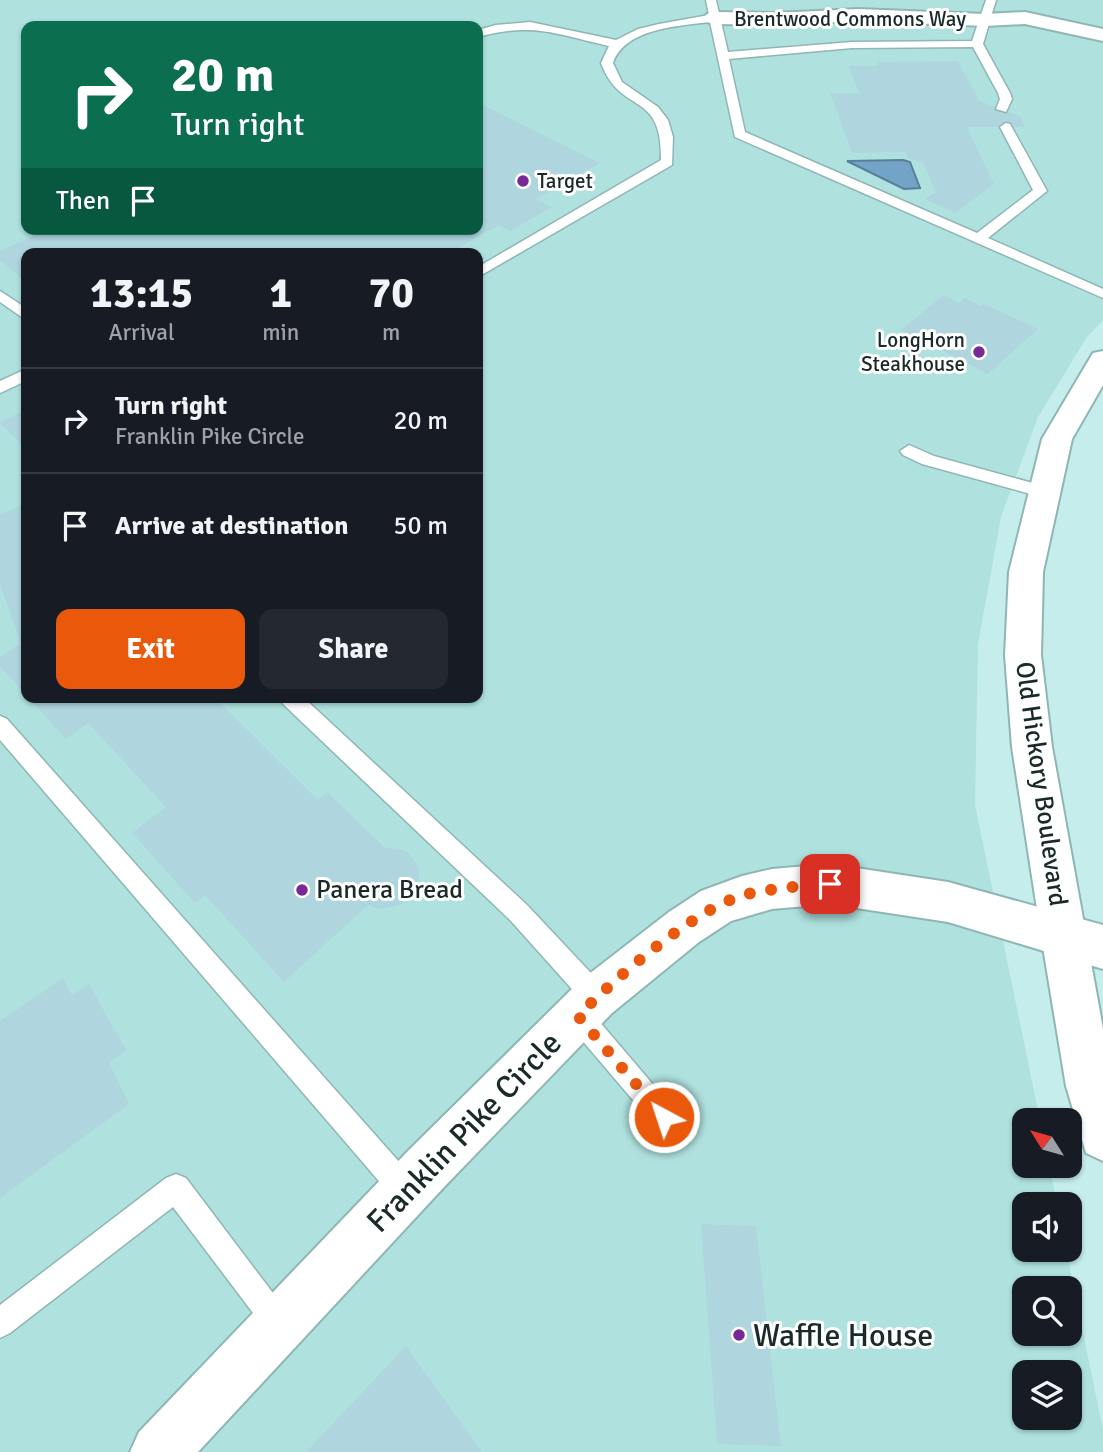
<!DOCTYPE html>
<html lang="en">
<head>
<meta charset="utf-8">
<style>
  :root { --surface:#171b24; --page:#242831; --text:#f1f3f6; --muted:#9ea1a6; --line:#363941; --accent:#ea580c }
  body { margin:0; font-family:Signika,sans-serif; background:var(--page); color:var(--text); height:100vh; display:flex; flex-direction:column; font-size:26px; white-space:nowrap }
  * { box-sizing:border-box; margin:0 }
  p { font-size:23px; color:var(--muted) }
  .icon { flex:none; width:38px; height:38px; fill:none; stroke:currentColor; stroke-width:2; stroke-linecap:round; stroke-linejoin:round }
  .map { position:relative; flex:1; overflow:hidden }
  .sheet { position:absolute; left:21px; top:248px; width:462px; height:455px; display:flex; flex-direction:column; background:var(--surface); border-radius:14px; box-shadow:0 2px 5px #0004 }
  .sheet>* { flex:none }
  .banner { position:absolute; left:21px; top:21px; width:462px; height:214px; border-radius:14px; box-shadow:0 2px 5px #0004; background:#0b6e4f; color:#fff; overflow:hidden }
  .needle { width:46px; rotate:307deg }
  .tools { position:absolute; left:1012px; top:1108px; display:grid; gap:14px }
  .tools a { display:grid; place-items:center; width:70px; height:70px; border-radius:14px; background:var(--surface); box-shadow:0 2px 5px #0004; font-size:35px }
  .pin { position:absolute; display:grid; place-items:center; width:60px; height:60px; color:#fff; margin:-30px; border-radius:14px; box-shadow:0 4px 10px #0006 }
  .me { position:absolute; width:77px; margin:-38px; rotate:320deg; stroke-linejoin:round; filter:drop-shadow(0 0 5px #0008) }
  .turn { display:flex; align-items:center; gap:24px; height:147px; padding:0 35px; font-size:32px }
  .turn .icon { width:91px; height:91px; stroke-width:2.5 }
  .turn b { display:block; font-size:49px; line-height:60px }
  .then { display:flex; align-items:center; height:66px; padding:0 35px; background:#0003; gap:14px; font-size:26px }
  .eta { display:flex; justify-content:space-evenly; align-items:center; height:119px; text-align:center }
  .eta b { font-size:42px; font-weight:700; line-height:49px }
  .primary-button { display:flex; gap:14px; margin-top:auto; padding:14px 35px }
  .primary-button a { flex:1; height:80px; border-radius:14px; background:var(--accent); color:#fff; font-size:28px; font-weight:700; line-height:80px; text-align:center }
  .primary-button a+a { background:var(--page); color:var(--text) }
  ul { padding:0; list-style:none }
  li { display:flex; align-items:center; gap:21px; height:105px; padding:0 35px; border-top:2px solid var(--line) }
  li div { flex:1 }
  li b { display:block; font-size:26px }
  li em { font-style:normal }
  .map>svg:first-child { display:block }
</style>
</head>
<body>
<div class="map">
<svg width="1103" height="1452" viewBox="0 0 1103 1452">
  <rect width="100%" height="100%" fill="#c4edeb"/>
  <path fill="#afe2df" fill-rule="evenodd" d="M0 0H1103V320L1087 337 1038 417 1001 517 978 644 975 805 1040 1120H1024V1166H1049L1057 1204H1024V1250H1066L1103 1430V1452H0ZM26 26H478V229H26ZM26 254H478V698H26ZM1024 1288H1069V1334H1024ZM1024 1372H1069V1418H1024Z"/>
  <polygon fill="#73a3c6" stroke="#587f97" stroke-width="2" points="903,160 910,162 920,188 904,189 847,161"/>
  <g fill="#afd5df">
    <polygon points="958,61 979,101 1020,116 1025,127 967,127 994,184 955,213 925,199 936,192 923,163 908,158 906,152 852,153 830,93 859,93 849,66 879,66 877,62"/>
    <polygon points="478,103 600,163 536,199 552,207 510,231 499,225 447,254 26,254 26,282 0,260 0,251 48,229 478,229"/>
    <polygon points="944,295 959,303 964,298 981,306 984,304 1038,329 988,374 901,330"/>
    <polygon points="26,409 26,448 0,423"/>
    <polygon points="26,504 26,695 0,666 0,657 21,643 0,584 0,514"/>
    <polygon points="29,698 215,698 318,800 327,792 385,848 401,849 408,853 419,867 419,882 411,896 401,905 380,909 368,905 284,982 205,895 195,903 132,833 166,807 88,723 66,739"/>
    <polygon points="63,978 72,995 89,984 126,1050 109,1063 129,1104 0,1198 0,1021"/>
    <polygon points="701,1224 756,1226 781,1446 717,1444"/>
    <polygon points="406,1346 482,1452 306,1452"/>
  </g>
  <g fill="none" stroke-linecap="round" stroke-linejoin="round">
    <defs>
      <g id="service">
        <path d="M706 0H716L728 52 852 42 972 41 986 0H996L983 44 1010 93 1012 99 1006 112 996 109 1000 99 998 93 973 47 852 48 729 59 745 132 977 233 1033 190 1000 127 1006 123 1010 124 1047 191 988 238 1103 289V298L735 137 710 22C679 26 625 28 613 63L622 82 658 107 668 120 673 137 672 165 478 277V267L661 160C662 88 621 117 601 63L609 46C556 34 533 22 478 37V30L496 25 530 22 616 40 638 29 659 24 709 15Z"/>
        <polygon points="0,291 26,308 26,320 0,302"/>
        <polygon points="26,369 26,381 0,393 0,381"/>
        <polygon points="909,445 934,456 1051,488 1054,492 1051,496 1045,498 922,464 903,455 900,451"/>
        <polygon points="280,698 304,698 527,905 605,988 608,997 605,1006 596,1009 587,1006 511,921 283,704"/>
        <polygon points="0,716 7,719 416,1181 420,1191 416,1201 406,1205 396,1201 0,740"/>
        <polygon points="578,1003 587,1007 673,1108 677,1117 673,1126 664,1130 655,1126 569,1025 565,1016 569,1007"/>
        <polygon points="176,1174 186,1178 288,1313 293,1323 288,1333 278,1338 268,1333 173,1207 10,1333 0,1338 0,1305 166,1178"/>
      </g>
      <g id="minor">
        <polygon points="858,9 985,14 1025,12 1103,29 1103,41 1025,24 985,26 858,21 775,25 714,24 707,22 704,18 707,14 714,12 775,13"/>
        <polygon points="830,864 948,882 1103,925 1103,969 948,922 830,904 772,909 731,921 699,942 612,1013 445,1186 198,1452 130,1452 139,1432 409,1150 580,981 669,912 701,891 742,876 772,869"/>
      </g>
      <polygon id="primary" points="1103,351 1103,385 1072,439 1043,572 1041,655 1052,747 1103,1029 1103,1161 1086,1153 1066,1086 1041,935 1012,747 1005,655 1009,572 1042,439 1093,353"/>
    </defs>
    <use href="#service" stroke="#8fb6b4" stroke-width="3"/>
    <use href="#minor" stroke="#8fb6b4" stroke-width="4"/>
    <use href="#primary" stroke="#8fb6b4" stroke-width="4"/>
    <use href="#service" fill="#fff" fill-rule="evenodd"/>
    <use href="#minor" fill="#fff" fill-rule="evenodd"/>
    <use href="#primary" fill="#fff" fill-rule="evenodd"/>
  </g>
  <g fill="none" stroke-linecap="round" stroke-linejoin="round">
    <path stroke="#ea580c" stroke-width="12" stroke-dasharray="0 21.6" d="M664 1117 578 1016C613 980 696 908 744 895 772 888 801 886 830 884"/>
  </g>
  <g fill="#782899" stroke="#fff" stroke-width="2.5">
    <circle cx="523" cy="181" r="7"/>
    <circle cx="979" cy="352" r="7"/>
    <circle cx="302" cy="890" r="7"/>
    <circle cx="739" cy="1335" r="7"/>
  </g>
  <g text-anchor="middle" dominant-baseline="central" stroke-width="6" stroke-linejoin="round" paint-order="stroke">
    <g font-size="21" fill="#1a2a29" stroke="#fff">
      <text x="850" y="19">Brentwood Commons Way</text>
    </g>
    <g font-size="21" fill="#1a2a29" stroke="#fff" text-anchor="start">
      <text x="537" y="181">Target</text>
      <text x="965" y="340" text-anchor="end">LongHorn<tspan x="965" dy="24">Steakhouse</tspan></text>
    </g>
    <g font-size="26" fill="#1a2a29" stroke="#fff">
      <text transform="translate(1041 784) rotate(82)">Old Hickory Boulevard</text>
    </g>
    <g font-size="26" fill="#1a2a29" stroke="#fff" text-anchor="start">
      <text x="316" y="890">Panera Bread</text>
    </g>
    <g font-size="32" fill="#1a2a29" stroke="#fff">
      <text transform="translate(464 1132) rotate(-46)">Franklin Pike Circle</text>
    </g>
    <g font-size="32" fill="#1a2a29" stroke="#fff" text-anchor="start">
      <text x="753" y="1335">Waffle House</text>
    </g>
  </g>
</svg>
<div class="tools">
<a><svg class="needle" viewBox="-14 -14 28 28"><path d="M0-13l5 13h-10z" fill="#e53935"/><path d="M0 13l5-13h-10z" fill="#9ea1a6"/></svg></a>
<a><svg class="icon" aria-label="sound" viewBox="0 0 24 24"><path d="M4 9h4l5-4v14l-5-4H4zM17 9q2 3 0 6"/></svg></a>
<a><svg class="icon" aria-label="search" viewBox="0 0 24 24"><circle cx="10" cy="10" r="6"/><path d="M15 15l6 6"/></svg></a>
<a><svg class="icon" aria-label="layers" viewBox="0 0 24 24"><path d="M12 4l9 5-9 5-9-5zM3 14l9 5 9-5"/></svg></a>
</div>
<div class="pin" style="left:830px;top:884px;background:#d93025"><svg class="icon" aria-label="arrive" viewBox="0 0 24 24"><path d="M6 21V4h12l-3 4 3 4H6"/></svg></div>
<svg class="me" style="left:664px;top:1117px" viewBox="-20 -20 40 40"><circle r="17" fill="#ea580c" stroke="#fff" stroke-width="3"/><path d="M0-11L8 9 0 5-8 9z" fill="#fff"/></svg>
<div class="banner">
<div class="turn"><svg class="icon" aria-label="right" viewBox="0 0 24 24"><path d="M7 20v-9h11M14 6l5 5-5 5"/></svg><div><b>20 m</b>Turn right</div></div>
<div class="then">Then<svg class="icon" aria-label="arrive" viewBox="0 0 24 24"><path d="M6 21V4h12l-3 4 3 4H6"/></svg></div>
</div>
<section class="sheet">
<div class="eta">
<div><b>13:15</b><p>Arrival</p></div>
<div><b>1</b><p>min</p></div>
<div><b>70</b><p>m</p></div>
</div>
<ul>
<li><svg class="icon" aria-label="right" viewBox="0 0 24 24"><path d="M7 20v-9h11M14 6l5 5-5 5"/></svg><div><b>Turn right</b><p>Franklin Pike Circle</p></div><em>20 m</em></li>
<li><svg class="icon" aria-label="arrive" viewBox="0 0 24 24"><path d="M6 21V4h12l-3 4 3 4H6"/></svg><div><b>Arrive at destination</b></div><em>50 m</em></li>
</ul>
<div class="primary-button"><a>Exit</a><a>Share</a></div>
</section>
</div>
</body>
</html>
